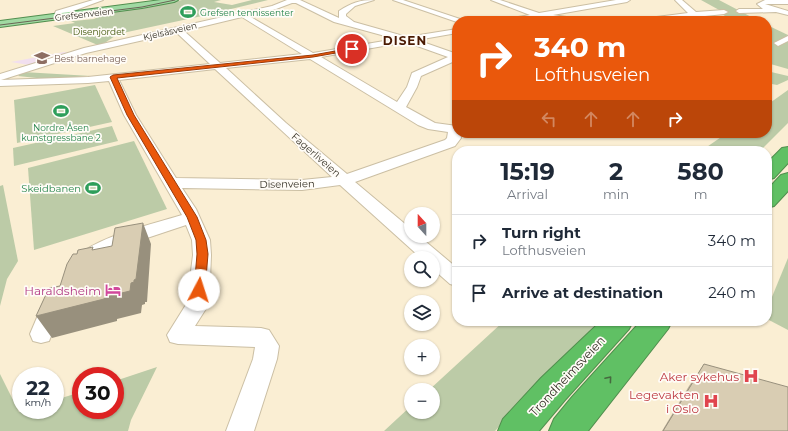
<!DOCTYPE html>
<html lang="en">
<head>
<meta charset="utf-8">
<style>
  :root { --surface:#fff; --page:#f6f6f7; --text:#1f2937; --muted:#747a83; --line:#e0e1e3 }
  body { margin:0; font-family:Montserrat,sans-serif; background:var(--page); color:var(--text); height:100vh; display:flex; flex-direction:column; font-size:15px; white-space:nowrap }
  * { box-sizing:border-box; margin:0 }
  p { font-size:13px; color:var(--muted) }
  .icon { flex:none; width:22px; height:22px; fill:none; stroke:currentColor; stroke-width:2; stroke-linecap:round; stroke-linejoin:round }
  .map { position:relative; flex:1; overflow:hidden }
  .side { position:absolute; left:452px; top:146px; width:320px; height:180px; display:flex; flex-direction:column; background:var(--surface); border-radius:16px; box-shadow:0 1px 3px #0004 }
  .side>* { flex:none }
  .top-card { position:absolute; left:452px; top:16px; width:320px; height:122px; border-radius:16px; box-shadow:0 1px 3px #0004; background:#ea580c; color:#fff; overflow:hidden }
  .needle { width:26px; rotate:339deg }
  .fabs { position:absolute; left:404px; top:207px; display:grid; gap:8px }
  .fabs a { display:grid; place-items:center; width:36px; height:36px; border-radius:50%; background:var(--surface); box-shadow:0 1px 3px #0004; font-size:20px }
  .speed { position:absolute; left:12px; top:367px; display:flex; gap:8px; font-size:20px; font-weight:700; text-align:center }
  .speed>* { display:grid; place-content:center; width:52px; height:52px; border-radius:50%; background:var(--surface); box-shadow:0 1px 3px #0004; line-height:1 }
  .speed small { font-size:10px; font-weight:400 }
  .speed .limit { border:6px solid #d22; background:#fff; color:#111 }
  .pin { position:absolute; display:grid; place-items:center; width:34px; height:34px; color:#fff; margin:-17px; border:2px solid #fff; border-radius:50%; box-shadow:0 1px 4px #0007 }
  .me { position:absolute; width:44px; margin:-22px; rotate:5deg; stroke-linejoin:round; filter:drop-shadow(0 0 3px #0008) }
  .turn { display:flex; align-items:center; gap:14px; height:84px; padding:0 16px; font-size:18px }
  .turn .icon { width:52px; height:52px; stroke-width:2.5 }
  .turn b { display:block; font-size:28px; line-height:34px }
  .lanes { display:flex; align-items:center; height:38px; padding:0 16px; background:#0003; justify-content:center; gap:20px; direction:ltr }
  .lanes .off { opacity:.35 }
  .eta { display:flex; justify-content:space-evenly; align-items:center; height:68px; text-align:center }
  .eta b { font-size:24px; font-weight:700; line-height:28px }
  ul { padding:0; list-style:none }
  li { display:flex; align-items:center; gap:12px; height:52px; padding:0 16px; border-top:1px solid var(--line) }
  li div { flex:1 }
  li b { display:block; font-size:15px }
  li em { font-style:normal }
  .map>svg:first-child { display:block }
</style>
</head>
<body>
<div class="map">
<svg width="788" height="431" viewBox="0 0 788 431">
  <rect width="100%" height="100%" fill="#faeed3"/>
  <polygon fill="#f1dfef" points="64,52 69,53 29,65 11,62"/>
  <g fill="#bccba7">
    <polygon points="182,0 221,0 214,2 232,5 252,0 268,0 202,16 118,34 100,46 53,26 75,23 71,21 74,21 94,19 108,12 145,8"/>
    <polygon points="701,0 719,0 759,21 730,21 730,19 720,13 721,11"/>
    <polygon points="767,25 788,35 788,69 767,63"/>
    <polygon points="767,71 788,76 788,80 777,85 767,83"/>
    <polygon points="23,72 91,76 46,79 18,76"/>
    <polygon points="95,85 112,122 17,143 14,100"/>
    <polygon points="788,90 788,123 760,151 701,151 727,133 767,133 767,105"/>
    <polygon points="112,126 118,141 14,166 13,148"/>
    <polygon points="134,141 167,209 34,250 28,168"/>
    <polygon points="3,185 18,261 7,279 0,306 0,186"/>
    <polygon points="788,258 788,330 767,319 767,309"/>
    <polygon points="504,321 599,321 495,431 384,431 411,406 411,412 433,412 433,390 429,390"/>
    <polygon points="157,367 131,420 128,431 0,431 0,374 19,412 26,410 55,410 55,400 81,392 81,410 115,410 115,381"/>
  </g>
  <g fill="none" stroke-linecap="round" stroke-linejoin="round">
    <defs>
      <g id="minor">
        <polygon points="93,0 103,0 62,15 60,19 54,19 53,17 56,11"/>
        <path d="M287 0H300L339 18V11C351 3 360 0 374 0L355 6 346 14V16L354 22 407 37 457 29V33L417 40 457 54V60L421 76 417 87 406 107 435 123 457 126V133H460L461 138 455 146 355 182 411 229V236H419L457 268V286L450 284 433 269V258H421L340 185 302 190 182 188 196 209 210 240 211 255 209 304 195 326 261 328 269 330 279 346 277 359 254 431H226L253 359 255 347 178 344 170 342 167 335 187 303 193 255 192 240 186 225 114 249 92 264 90 267 83 269 76 267 73 262C88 238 154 224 182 215L124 115 109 81 88 83 0 86V74L84 48 272 6ZM292 3H296L334 22 396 39 313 53 249 16 276 9ZM242 17 302 54 220 63 184 31ZM175 33 178 34 210 64 88 77 1 80 86 53ZM406 42 448 57 412 73 407 87 397 102 321 57ZM310 59 418 125 428 129 448 132 447 138 445 140 347 174 286 123 226 68ZM215 69 332 177 302 180 176 178 136 115 119 80Z"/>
        <polygon points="393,0 403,0 466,21 457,22"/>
        <polygon points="491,0 500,0 539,13 616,0 630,0 627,2 553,15 580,19 584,21 565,21 539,17 519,21 502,21 506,19 530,15"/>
        <polygon points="675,0 682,0 696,12 724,10 728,12 724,14 658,21 637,21 641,19 688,13"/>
        <polygon points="765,0 788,0 788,4 765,4 788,11 788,15 776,12 739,13 736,11 739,9 763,9 757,4"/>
        <polygon points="788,36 788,41 778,46 774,43"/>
        <polygon points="52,299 60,301 63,307 49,341 41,343 33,341 30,334 44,301"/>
      </g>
      <polygon id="major" points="161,0 178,0 174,2 142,8 0,27 0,21"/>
      <g id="highway">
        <polygon points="788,147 788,163 774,178 767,180 767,163 782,148"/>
        <polygon points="788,173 788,191 774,206 767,208 767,190 781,175"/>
        <polygon points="601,321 633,321 629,329 565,400 539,431 498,431 503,419 541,378"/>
        <polygon points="641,321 672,321 668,329 588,431 549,431 554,419 572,397"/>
      </g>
    </defs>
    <use href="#minor" stroke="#cbbfa4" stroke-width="2"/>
    <use href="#major" stroke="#518e4e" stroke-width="2"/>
    <use href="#highway" stroke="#518e4e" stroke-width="2"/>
    <use href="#minor" fill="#fff" fill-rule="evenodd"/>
    <use href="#major" fill="#a0d9a2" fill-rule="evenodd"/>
    <use href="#highway" fill="#60c064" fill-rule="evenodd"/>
    <polyline stroke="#6a6455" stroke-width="1" points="0,25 142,7 175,0"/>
  </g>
  <polygon fill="#bbb09a" points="704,364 788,431 662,431 689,386"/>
  <polygon fill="#98907d" points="143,223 151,244 147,302 145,302 145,304 142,305 141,313 117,319 117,321 52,338 36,316 105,297 131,283"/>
  <g fill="#d9cdb3" stroke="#98907d">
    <polygon points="143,223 136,279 134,280 134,282 131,283 130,291 105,297 104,299 36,316 49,288 60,286 67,264 73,254 77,254 78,250 93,247 92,250 112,246 115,228"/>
    <polygon points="704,364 788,387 788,431 663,431"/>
  </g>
  <defs><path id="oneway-chevron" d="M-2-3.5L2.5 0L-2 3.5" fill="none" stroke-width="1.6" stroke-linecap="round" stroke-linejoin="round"/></defs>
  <use stroke="#466a3f" href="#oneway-chevron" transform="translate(609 379) rotate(-50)"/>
  <polygon fill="#ea580c" stroke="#983908" points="352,48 353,50 313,57 117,78 134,115 197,217 206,240 208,254 205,290 203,292 195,292 194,290 197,254 196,240 187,217 127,115 110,77 113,75 313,55"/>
  <defs>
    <symbol id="stadium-bare" viewBox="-9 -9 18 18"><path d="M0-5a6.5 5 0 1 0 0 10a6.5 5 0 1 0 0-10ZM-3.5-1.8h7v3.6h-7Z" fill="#2e9e5b" stroke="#fffcf7" stroke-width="2.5" paint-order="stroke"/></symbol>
    <symbol id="school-bare" viewBox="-9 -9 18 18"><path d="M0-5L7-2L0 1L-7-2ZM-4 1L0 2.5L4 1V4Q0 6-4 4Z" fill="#8d6e63" stroke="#fffcf7" stroke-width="2.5" paint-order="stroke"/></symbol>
    <symbol id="hotel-bare" viewBox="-9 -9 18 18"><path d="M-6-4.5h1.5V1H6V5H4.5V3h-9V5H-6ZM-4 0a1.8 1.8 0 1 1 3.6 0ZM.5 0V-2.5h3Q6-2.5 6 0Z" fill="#d1479c" stroke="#fffcf7" stroke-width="2.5" paint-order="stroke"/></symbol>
    <symbol id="hospital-bare" viewBox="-9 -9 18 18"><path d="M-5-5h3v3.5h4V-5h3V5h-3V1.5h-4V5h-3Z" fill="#e0444e" stroke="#fffcf7" stroke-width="2.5" paint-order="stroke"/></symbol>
  </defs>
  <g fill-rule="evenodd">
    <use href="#stadium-bare" x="177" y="1" width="22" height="22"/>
    <use href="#school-bare" x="31" y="47" width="22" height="22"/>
    <use href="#stadium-bare" x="50" y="100" width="22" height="22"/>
    <use href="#stadium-bare" x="82" y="177" width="22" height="22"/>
    <use href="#hotel-bare" x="102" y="279" width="22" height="22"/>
    <use href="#hospital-bare" x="740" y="365" width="22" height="22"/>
    <use href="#hospital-bare" x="700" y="390" width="22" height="22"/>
  </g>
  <g text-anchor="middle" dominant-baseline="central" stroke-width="3.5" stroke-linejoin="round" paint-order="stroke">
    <g font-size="9" fill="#27864d" stroke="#fffcf7" text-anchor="start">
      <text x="200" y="12">Grefsen tennissenter</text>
      <text x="61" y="127" text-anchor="middle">Nordre Åsen<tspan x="61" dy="10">kunstgressbane 2</tspan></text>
    </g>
    <g font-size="9" fill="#353126" stroke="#fffcf7">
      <text transform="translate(84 14) rotate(-7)">Grefsenveien</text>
      <text transform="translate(170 31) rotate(-13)">Kjelsåsveien</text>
    </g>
    <g font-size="9" fill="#3c5205" stroke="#fffcf7">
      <text x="99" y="31">Disenjordet</text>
    </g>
    <g font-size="9" fill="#785e54" stroke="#fffcf7" text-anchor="start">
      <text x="54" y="58">Best barnehage</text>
    </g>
    <g font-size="10" fill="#353126" stroke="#fffcf7">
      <text transform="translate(316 155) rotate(41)">Fagerliveien</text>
      <text transform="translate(287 184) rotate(-1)">Disenveien</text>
    </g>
    <g font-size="10" fill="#27864d" stroke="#fffcf7" text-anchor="end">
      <text x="81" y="188">Skeidbanen</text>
    </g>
    <g font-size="12" font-weight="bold" letter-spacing="1" fill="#4a1a03" stroke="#fffcf7">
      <text x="405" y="40">DISEN</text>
    </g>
    <g font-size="12" fill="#b23c85" stroke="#fffcf7" text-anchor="end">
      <text x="101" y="290">Haraldsheim</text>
    </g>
    <g font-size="12" fill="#353126" stroke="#fffcf7">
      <text transform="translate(567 376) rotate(-47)">Trondheimsveien</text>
    </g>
    <g font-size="12" fill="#be3a42" stroke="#fffcf7" text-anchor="end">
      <text x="739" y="376">Aker sykehus</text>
      <text x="699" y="394">Legevakten<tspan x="699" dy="14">i Oslo</tspan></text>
    </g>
  </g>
</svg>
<div class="fabs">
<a><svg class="needle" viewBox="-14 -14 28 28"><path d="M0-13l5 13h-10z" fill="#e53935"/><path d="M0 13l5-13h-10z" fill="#747a83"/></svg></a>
<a><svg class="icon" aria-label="search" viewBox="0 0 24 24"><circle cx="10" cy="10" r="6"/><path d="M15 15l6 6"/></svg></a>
<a><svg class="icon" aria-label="layers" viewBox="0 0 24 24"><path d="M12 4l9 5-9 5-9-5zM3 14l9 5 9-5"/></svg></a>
<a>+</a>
<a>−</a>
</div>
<div class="speed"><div>22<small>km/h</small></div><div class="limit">30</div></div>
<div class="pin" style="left:352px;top:49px;background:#d93025"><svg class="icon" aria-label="arrive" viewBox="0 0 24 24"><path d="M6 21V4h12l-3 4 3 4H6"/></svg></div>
<svg class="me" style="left:199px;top:290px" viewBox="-20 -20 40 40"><circle r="19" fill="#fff"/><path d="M0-13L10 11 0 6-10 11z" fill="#ea580c"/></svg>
<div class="top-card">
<div class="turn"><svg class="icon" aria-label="right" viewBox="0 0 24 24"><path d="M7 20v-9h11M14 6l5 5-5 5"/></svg><div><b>340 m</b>Lofthusveien</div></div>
<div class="lanes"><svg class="icon off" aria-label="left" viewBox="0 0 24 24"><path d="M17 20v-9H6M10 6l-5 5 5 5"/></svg><svg class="icon off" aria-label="ahead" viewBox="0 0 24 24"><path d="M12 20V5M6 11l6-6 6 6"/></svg><svg class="icon off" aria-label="ahead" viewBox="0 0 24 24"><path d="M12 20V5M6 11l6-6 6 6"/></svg><svg class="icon" aria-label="right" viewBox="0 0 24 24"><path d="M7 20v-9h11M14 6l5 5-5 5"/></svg></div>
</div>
<section class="side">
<div class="eta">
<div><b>15:19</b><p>Arrival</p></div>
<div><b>2</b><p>min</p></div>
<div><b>580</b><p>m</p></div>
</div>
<ul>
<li><svg class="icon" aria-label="right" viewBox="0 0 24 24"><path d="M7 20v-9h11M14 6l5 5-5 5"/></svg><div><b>Turn right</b><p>Lofthusveien</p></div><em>340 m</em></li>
<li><svg class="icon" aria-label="arrive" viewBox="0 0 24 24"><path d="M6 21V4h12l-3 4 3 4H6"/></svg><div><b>Arrive at destination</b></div><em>240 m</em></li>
</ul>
</section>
</div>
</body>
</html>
